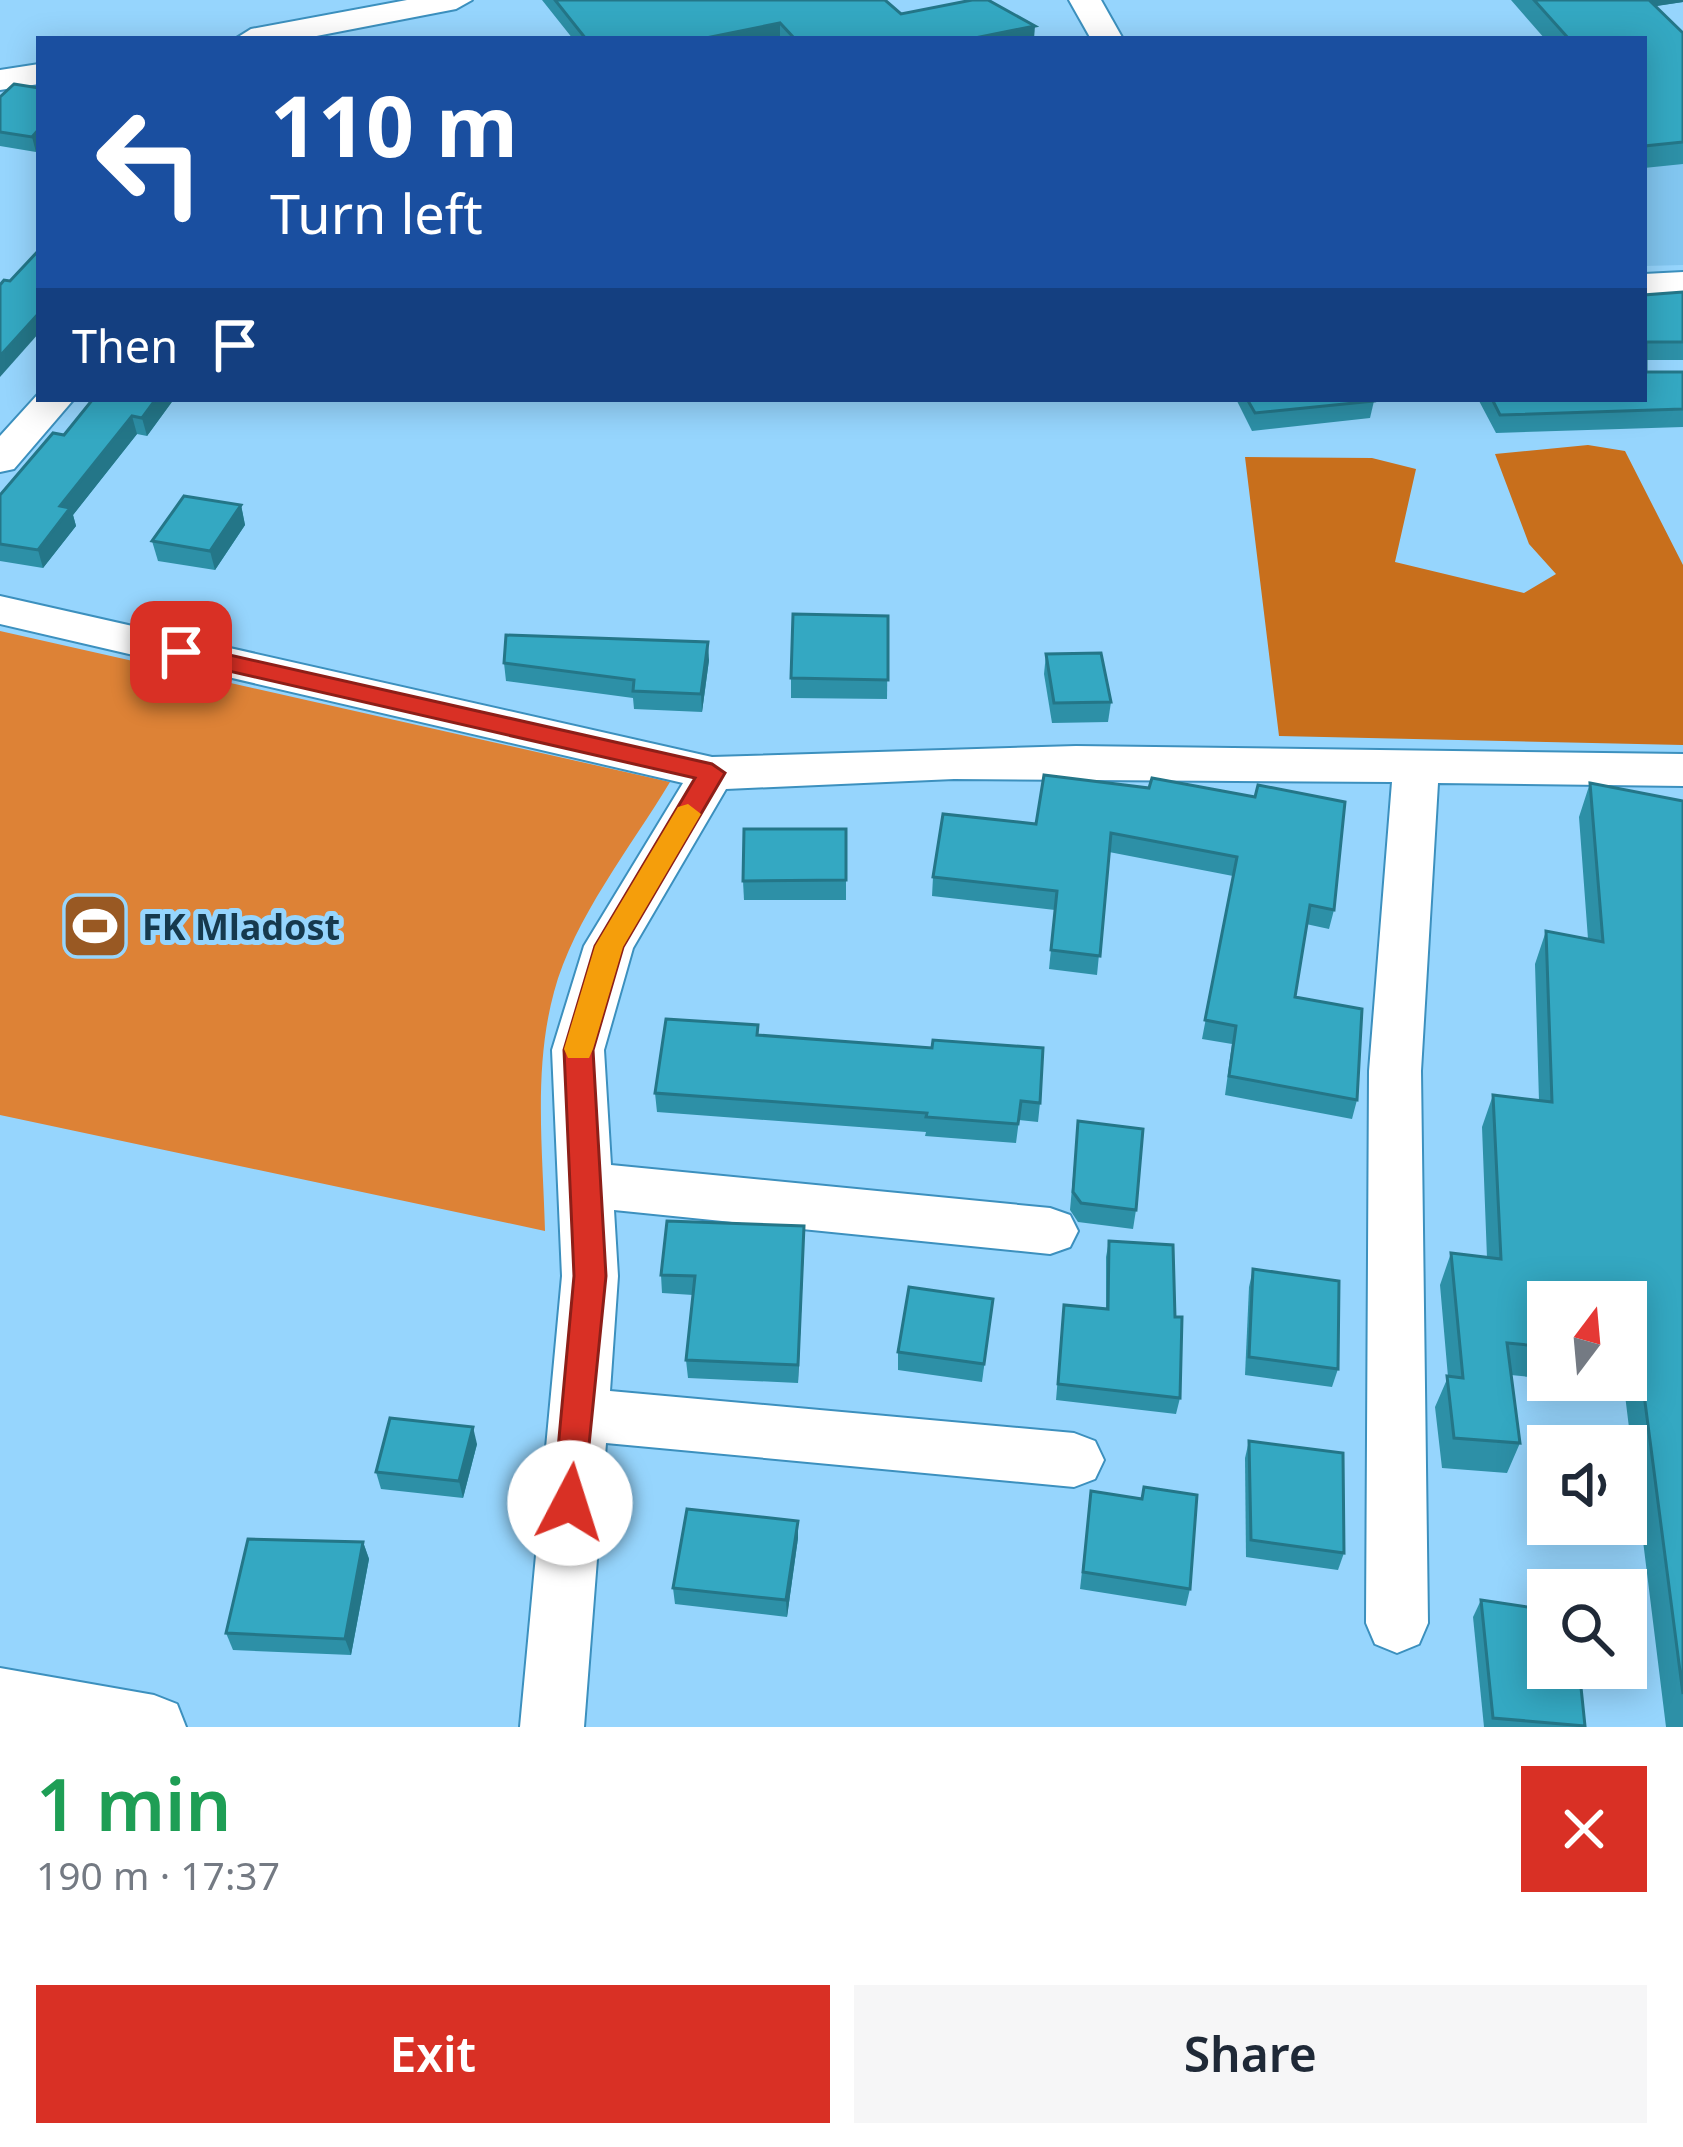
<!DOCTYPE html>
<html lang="en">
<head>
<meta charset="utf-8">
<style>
  :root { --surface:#fff; --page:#f6f6f7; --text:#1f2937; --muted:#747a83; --accent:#d93025 }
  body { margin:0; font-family:"Noto Sans",sans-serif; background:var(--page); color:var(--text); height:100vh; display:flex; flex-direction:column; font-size:45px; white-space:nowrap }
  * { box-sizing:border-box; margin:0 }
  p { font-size:39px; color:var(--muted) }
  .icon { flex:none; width:66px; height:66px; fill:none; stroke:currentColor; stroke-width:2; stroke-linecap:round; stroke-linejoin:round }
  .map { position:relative; height:1727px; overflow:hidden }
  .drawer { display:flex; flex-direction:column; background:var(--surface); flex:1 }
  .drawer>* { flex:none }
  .banner { position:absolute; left:36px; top:36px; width:1611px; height:366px; border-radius:0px; box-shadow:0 6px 30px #0003; background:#1a4fa0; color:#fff; overflow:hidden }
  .needle { width:78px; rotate:16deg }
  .fabs { position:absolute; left:1527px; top:1281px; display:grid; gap:24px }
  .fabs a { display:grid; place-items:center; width:120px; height:120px; border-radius:0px; background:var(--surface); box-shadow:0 6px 30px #0003; font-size:60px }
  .pin { position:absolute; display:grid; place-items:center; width:102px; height:102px; color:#fff; margin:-51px; border-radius:24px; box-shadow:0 6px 18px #0006 }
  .me { position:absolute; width:132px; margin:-66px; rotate:5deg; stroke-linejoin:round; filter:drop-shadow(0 0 9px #0008) }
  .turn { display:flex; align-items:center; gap:42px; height:252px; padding:0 36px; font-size:54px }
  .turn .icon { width:156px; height:156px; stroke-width:2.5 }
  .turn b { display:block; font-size:84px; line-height:102px }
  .then { display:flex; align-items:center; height:114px; padding:0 36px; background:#0003; gap:24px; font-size:45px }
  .round { display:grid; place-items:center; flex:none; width:126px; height:126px; border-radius:0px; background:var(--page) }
  .head { display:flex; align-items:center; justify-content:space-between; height:204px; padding:0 36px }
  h1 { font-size:72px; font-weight:600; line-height:90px; color:#1e9e55 }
  .action { display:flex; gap:24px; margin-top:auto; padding:24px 36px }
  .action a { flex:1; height:138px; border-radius:0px; background:var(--accent); color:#fff; font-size:48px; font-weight:600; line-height:138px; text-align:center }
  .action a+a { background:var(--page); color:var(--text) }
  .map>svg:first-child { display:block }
</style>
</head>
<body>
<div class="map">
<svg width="1683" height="1727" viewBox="0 0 1683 1727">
  <rect width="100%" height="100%" fill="#96d5fd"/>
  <polygon fill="#82c6f0" points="1683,75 1683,265 1644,266 1644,88"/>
  <path fill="#dd8236" d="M0 631 670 782C631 847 574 918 554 992 533 1069 543 1152 545 1231L0 1115Z"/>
  <polygon fill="#c86f1c" points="1588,445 1625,451 1683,565 1683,745 1279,736 1245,457 1372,458 1416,469 1395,562 1524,593 1556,574 1529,544 1495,454"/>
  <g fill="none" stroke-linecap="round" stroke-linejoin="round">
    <defs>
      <g id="minor">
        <polygon points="407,0 472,0 456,9 301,39 235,39 251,29"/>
        <polygon points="1069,0 1101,0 1123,39 1091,39"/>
        <polygon points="39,64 39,84 0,90 0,70"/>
        <polygon points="1683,272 1683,294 1644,296 1644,274"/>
        <polygon points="39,393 39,399 74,399 14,469 0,472 0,436"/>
        <polygon points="0,596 712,757 1076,746 1683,754 1683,786 1438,783 1421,1071 1428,1623 1419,1644 1397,1653 1375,1644 1366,1623 1369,1071 1392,782 954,779 726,789 633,948 604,1050 611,1165 1050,1208 1070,1215 1078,1231 1070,1247 1050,1254 614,1210 618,1276 610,1391 1074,1433 1095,1441 1104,1460 1095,1479 1074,1487 606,1443 584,1727 520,1727 562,1276 552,1050 584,946 683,783 0,624"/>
        <polygon points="0,1668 154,1695 177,1704 186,1727 0,1727"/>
      </g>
    </defs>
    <use href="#minor" stroke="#3c90be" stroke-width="4"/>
    <use href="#minor" fill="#fff" fill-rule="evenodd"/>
  </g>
  <g fill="#2d90a7">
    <polygon points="542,0 885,0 901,14 1034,39 573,39"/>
    <polygon points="1511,0 1683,0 1683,2 1655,6 1683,33 1683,164 1644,168 1644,39 1545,39"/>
    <polygon points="39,88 39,149 36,152 0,146 0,97"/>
    <polygon points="1683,292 1683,360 1646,360 1646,372 1683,372 1683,427 1496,433 1478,399 1644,399 1644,295"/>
    <polygon points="174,399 147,436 137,434 73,515 76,526 43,568 0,561 0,495 64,435"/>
    <polygon points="1236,399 1373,399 1374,401 1370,418 1252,431"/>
    <polygon points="241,505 245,525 215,570 158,561 152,541"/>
    <polygon points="888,616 887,699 791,698 791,678"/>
    <polygon points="1046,654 1111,702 1108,722 1052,723 1044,674"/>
    <polygon points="709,660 702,712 634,709 633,698 506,681 504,663"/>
    <polygon points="1590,783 1683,801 1683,1727 1666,1727 1624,1387 1556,1380 1626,1380 1626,1302 1548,1302 1548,1379 1511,1375 1520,1443 1507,1473 1442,1468 1435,1407 1448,1377 1440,1285 1451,1253 1487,1258 1482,1127 1493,1095 1539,1101 1535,964 1546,931 1588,939 1579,817"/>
    <polygon points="1149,788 1334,910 1329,929 1306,924 1295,997 1357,1100 1352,1119 1225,1095 1232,1044 1202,1039 1233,876 1109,852 1097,975 1049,969 1055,910 932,896 933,877 1036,824"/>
    <polygon points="846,829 846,900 744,900 743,881"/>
    <polygon points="758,1035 1040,1103 1038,1122 1019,1120 1016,1143 925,1136 926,1132 657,1112 655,1093"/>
    <polygon points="1078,1121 1136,1210 1133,1229 1078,1222 1070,1210"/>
    <polygon points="1109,1241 1175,1317 1180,1398 1176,1414 1056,1400 1064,1305 1106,1309 1106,1257"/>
    <polygon points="804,1244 798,1383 688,1378 686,1360 693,1295 662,1293 661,1275"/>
    <polygon points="1253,1269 1338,1369 1332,1387 1245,1375 1249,1287"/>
    <polygon points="993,1299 982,1382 898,1370 898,1352"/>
    <polygon points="1249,1441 1344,1553 1338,1570 1246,1557 1245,1458"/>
    <polygon points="477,1444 463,1498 381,1489 376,1472"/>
    <polygon points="1091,1491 1190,1589 1186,1606 1080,1589"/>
    <polygon points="798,1538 787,1617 675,1604 673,1588"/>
    <polygon points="363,1542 369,1559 351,1655 233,1650 226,1633"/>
    <polygon points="1481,1600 1585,1726 1585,1727 1484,1727 1473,1617"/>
  </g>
  <g fill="#247688">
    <polygon points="1634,0 1683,0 1683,2 1631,10"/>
    <polygon points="780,23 780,39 701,39"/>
    <polygon points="1035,26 1034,39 970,39"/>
    <polygon points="39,129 39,149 36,152 32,137"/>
    <polygon points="39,313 39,333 0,377 0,356"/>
    <polygon points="156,399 174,399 147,436 142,418"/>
    <polygon points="132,416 137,434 73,515 76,526 43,568 38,550 60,506"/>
    <polygon points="241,505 245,525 215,570 210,551"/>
    <polygon points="708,642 709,660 702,712 701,694"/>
    <polygon points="804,1226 804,1244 798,1383 798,1365"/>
    <polygon points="473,1427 477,1444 463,1498 459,1481"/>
    <polygon points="798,1521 798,1538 787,1617 786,1600"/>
    <polygon points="363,1542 369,1559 351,1655 345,1639"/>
  </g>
  <g fill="#34a8c2" stroke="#247688" stroke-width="3">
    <polygon points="555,0 885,0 901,14 972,0 988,0 1035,26 970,39 795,39 780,23 701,39 586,39"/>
    <polygon points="1534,0 1649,0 1683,33 1683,142 1644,146 1644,39 1569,39"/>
    <polygon points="14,84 39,88 39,129 32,137 0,132 0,97"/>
    <polygon points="39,250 39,313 0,356 0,285 4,280 10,281"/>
    <polygon points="1683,292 1683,342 1646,342 1646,372 1683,372 1683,409 1500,415 1492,399 1644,399 1644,295"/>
    <polygon points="93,399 156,399 142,418 132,416 60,506 70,508 38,550 0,544 0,495 53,433 64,435"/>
    <polygon points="1247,399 1373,399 1374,401 1255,413"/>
    <polygon points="184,496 241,505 210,551 152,541"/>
    <polygon points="793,614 888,616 888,680 791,678"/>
    <polygon points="506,635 708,642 701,694 633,691 634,680 504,663"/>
    <polygon points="1101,653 1111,702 1054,703 1046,654"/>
    <polygon points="1044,775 1149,788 1152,778 1255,797 1258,785 1345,802 1334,910 1310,905 1295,997 1362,1009 1357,1100 1229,1076 1236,1026 1205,1020 1237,857 1111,833 1100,956 1051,950 1057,891 933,877 943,814 1036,824"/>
    <polygon points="1590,783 1683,801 1683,1694 1639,1356 1626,1355 1626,1302 1548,1302 1548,1347 1507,1343 1520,1443 1454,1438 1447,1376 1463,1378 1451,1253 1501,1259 1493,1095 1552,1102 1546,931 1603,942"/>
    <polygon points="744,829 846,829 846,880 743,881"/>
    <polygon points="666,1019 758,1025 757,1035 932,1048 933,1040 1043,1048 1040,1103 1021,1101 1018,1124 926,1117 927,1113 655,1093"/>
    <polygon points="1078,1121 1143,1129 1136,1210 1081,1203 1073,1192"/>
    <polygon points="667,1221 804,1226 798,1365 686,1360 695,1276 661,1275"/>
    <polygon points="1109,1241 1173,1245 1175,1317 1182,1317 1180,1398 1058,1384 1064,1305 1108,1309"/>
    <polygon points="1253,1269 1339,1281 1338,1369 1249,1357"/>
    <polygon points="909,1287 993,1299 984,1364 898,1352"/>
    <polygon points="390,1418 473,1427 459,1481 376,1472"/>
    <polygon points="1249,1441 1343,1453 1344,1553 1251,1540"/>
    <polygon points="1144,1487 1197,1495 1190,1589 1083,1572 1091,1491 1142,1499"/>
    <polygon points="687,1509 798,1521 786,1600 673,1588"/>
    <polygon points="248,1539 363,1542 345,1639 226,1633"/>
    <polygon points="1481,1600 1548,1610 1548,1668 1579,1668 1585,1726 1493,1718"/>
  </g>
  <polygon fill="#d93025" stroke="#8d1f18" stroke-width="3" points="181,644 712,764 725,773 623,947 593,1050 606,1276 582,1515 570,1519 558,1515 553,1503 574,1276 564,1050 595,946 695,778 172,658 169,652"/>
  <polygon fill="#f59e0b" points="688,804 701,814 623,947 593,1049 589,1058 568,1058 564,1049 595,946 678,807"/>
  <defs>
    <symbol id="stadium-square" viewBox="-11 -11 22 22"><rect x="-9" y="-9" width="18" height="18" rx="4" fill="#995923" stroke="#96d5fd"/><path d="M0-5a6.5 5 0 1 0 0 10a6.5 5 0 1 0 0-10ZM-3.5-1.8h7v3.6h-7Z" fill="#fff"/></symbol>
  </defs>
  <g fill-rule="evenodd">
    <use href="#stadium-square" x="57" y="888" width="76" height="76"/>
  </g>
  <g text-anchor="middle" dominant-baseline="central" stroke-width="10" stroke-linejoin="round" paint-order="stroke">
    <g font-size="36" font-weight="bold" fill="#16394d" stroke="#96d5fd" text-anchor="start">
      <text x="142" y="926">FK Mladost</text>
    </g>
  </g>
</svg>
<div class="fabs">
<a><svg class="needle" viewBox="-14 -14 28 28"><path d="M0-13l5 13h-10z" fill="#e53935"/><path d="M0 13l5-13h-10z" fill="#747a83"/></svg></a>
<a><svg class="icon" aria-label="sound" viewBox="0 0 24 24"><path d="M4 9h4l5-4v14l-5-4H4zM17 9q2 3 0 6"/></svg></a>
<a><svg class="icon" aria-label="search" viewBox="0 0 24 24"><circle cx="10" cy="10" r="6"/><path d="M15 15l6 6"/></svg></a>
</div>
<div class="pin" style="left:181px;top:652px;background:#d93025"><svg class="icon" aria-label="arrive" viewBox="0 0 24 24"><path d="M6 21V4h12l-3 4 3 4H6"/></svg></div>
<svg class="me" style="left:570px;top:1503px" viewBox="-20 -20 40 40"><circle r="19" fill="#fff"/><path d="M0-13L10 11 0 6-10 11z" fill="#d93025"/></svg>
<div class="banner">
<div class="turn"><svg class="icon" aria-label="left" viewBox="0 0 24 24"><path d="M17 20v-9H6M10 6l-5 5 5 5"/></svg><div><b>110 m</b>Turn left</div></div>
<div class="then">Then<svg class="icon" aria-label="arrive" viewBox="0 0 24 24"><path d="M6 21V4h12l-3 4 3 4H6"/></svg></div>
</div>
</div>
<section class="drawer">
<div class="head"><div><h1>1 min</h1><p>190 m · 17:37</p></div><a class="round" style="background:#d93025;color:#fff"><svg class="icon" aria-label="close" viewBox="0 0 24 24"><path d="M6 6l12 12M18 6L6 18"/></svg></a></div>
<div class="action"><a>Exit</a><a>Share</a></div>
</section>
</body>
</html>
